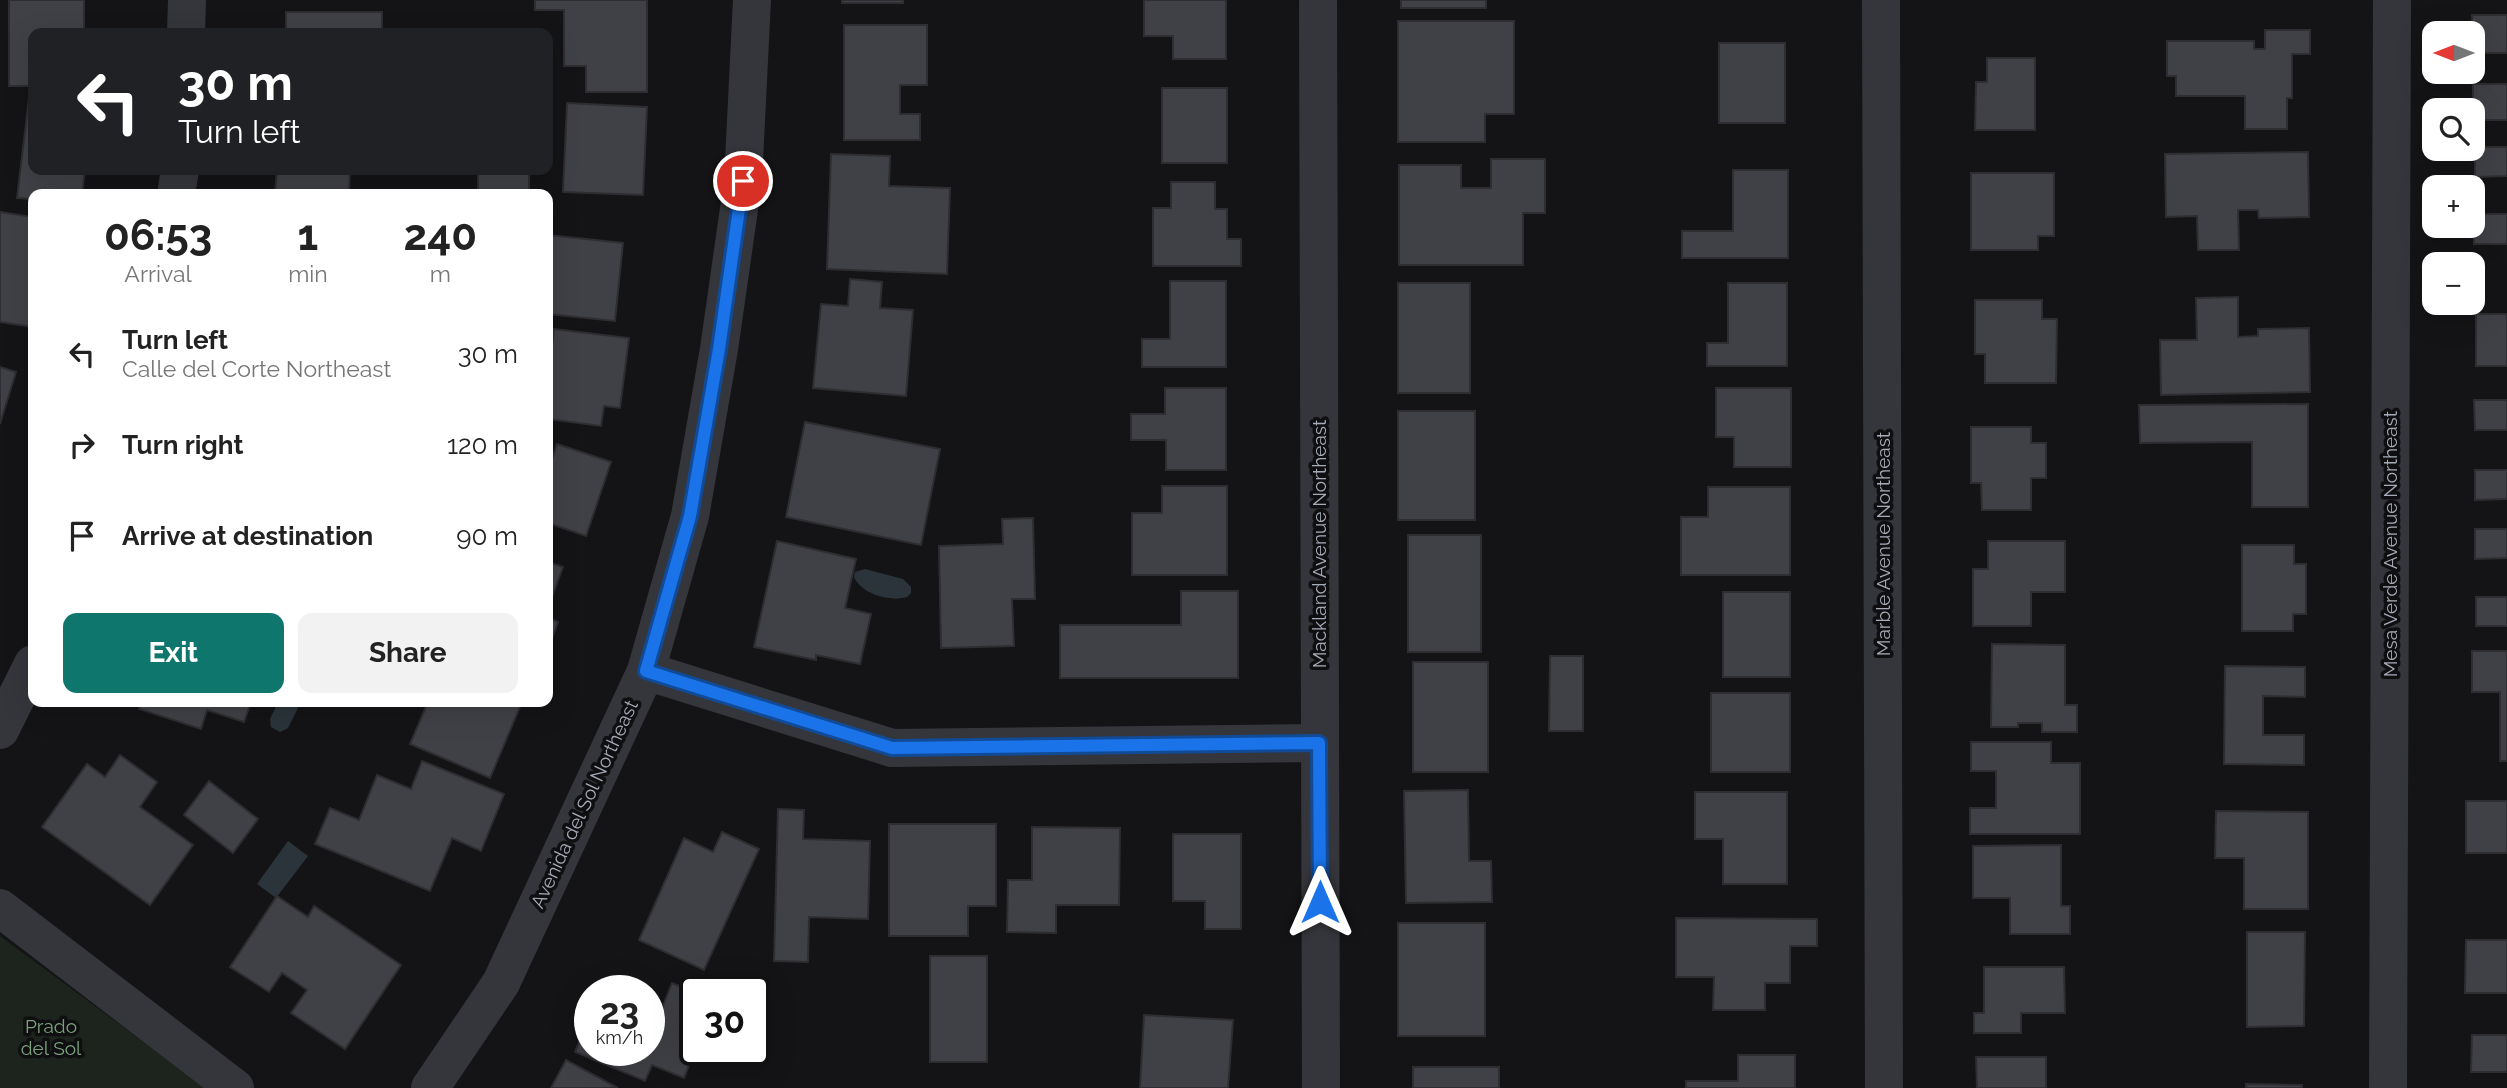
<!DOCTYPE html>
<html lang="en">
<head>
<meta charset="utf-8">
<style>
  :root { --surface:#fff; --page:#f2f2f2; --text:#222; --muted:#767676; --accent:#0f766e }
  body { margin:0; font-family:Raleway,sans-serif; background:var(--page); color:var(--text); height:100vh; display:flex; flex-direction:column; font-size:26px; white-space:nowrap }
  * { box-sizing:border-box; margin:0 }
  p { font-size:23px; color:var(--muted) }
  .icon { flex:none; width:38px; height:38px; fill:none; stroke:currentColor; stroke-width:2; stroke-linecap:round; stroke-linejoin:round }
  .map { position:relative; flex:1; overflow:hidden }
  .side { position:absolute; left:28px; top:189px; width:525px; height:518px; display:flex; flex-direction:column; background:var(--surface); border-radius:14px; box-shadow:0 7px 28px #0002 }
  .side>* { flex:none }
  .guide { position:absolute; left:28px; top:28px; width:525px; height:147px; border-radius:14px; box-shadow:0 7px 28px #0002; background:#202124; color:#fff; overflow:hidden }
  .needle { width:46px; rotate:270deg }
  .tools { position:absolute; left:2422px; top:21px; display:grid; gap:14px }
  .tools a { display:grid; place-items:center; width:63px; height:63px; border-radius:14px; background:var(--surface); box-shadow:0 7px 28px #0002; font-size:35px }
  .speed { position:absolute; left:574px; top:975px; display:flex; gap:14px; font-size:35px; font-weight:700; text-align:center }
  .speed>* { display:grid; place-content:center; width:91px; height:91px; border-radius:50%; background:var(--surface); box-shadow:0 7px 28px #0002; line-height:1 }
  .speed small { font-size:18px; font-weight:400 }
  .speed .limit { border:4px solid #111; border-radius:10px; background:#fff; color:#111 }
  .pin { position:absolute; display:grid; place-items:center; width:60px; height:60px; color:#fff; margin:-30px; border:4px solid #fff; border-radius:50%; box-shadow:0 2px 7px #0007 }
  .me { position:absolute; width:77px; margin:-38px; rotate:0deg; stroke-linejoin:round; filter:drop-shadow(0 0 5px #0008) }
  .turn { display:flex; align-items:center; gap:24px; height:147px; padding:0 35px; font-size:32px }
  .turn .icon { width:91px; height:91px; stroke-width:2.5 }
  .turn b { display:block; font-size:49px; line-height:60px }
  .eta { display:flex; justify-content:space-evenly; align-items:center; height:119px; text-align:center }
  .eta b { font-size:42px; font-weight:700; line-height:49px }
  .button { display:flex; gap:14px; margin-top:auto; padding:14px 35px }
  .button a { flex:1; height:80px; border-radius:14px; background:var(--accent); color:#fff; font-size:28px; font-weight:700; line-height:80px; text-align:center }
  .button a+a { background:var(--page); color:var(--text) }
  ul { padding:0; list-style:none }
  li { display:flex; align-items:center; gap:21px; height:91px; padding:0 35px }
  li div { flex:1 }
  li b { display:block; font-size:26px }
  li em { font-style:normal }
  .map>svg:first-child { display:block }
</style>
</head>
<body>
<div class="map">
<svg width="2507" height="1088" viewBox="0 0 2507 1088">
  <rect width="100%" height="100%" fill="#141416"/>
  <polygon fill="#1c241d" points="0,936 206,1088 0,1088"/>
  <g fill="#2a343a">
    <path d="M865 569 903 579 911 587V593L907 597C890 602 861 594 854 577L855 572Z"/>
    <polygon points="278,702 301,702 288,728 280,732 271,727 270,719"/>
    <polygon points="288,841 308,856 276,898 257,884"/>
  </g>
  <g fill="#404146" stroke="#2e2e32" stroke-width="2">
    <polygon points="9,0 84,0 84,33 33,33 33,86 9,86"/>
    <polygon points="535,0 647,0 647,92 586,92 586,66 564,66 564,10 535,10"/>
    <rect x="842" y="0" width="61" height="3"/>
    <polygon points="1144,0 1226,0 1226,59 1173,59 1173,36 1144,36"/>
    <rect x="1401" y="0" width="85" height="8"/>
    <rect x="286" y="12" width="96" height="21"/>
    <polygon points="2472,15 2507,15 2507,53 2473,53"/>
    <polygon points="1398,21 1514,21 1514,114 1485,114 1485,142 1398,142"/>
    <polygon points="844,25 927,25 927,85 900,85 900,114 920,114 920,140 844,140"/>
    <polygon points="2265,30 2310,30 2310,54 2292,54 2292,98 2287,98 2287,129 2245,129 2245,96 2176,96 2176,76 2167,76 2167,41 2254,41 2254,49 2265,49"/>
    <rect x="1719" y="43" width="66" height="80"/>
    <polygon points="1987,58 2035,58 2035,130 1975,130 1976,82 1987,82"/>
    <rect x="2473" y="84" width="34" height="36"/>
    <rect x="1162" y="88" width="65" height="75"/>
    <polygon points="29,98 33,98 33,170 85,170 82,194 33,194 33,199 17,198"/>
    <polygon points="567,103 647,107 643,195 563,192"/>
    <polygon points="2475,147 2507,147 2507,176 2475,177"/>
    <polygon points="2308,152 2309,217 2259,218 2258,210 2238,210 2239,250 2198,250 2197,216 2166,217 2165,154"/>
    <polygon points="831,154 890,156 889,186 950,188 947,274 827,269"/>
    <polygon points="1491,159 1545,159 1545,213 1523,213 1523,265 1399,265 1399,165 1461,165 1461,188 1491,188"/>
    <polygon points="277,170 350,170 349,194 275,194"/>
    <rect x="478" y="170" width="51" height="24"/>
    <polygon points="1733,170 1788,170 1788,258 1682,258 1682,231 1733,231"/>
    <polygon points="1971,173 2054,173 2054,236 2038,236 2038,250 1971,250"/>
    <polygon points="1171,182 1215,182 1215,209 1227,209 1227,239 1241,239 1241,266 1153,266 1153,208 1171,208"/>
    <polygon points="0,212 33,217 33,327 0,322"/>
    <rect x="2474" y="214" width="33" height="30"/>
    <polygon points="548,235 623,243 615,321 548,314"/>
    <polygon points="850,279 882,282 880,308 913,310 906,396 813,388 821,304 848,306"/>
    <polygon points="1170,281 1226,281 1226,367 1142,367 1142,339 1170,339"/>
    <rect x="1398" y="283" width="72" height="110"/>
    <polygon points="1728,283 1787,283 1787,366 1707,366 1707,343 1728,343"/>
    <polygon points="2238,297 2238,337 2258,336 2258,329 2309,328 2310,392 2161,395 2160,340 2197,340 2196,298"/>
    <polygon points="1975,300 2042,300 2042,319 2057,319 2056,383 1985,383 1985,354 1975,354"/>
    <rect x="2476" y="314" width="31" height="52"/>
    <polygon points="554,329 629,338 620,408 604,406 601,426 548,419 548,378"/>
    <polygon points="0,367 16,372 0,424"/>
    <polygon points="1165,388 1226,388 1226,470 1166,470 1166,440 1131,440 1131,414 1165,414"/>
    <polygon points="1716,388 1791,388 1791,467 1734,467 1734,437 1716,437"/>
    <polygon points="2474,400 2507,400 2507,430 2475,430"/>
    <polygon points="2308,404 2308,507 2252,507 2252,442 2140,443 2139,405"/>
    <rect x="1398" y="411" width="77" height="109"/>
    <polygon points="805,422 940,449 921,545 786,517"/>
    <polygon points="1971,427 2031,427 2031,443 2046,443 2046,478 2031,478 2031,510 1982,510 1981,483 1971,483"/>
    <polygon points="557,444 611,462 586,536 548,523 548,472"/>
    <polygon points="2475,470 2507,470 2507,499 2475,500"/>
    <polygon points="1162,486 1227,486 1227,575 1132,575 1132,513 1162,513"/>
    <polygon points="1708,487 1790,487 1790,575 1681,575 1681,517 1708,517"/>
    <polygon points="1033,518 1035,599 1012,599 1014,646 941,648 939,546 1003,544 1002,519"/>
    <polygon points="2475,529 2507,529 2507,558 2475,559"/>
    <rect x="1408" y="535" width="73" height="117"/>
    <polygon points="777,541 856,559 845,608 871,614 860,664 816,655 816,660 754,647"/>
    <polygon points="1988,541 2065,541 2065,592 2031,592 2031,626 1973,626 1973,569 1988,569"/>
    <polygon points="2242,545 2294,545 2294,564 2306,564 2306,614 2293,614 2293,631 2242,631"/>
    <polygon points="548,562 563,567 548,608"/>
    <polygon points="1181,591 1238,591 1238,678 1060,678 1060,625 1181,625"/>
    <rect x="1723" y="592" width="67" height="85"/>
    <rect x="2476" y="597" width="31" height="29"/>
    <polygon points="548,618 558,622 548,650"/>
    <polygon points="1992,644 2065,645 2065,705 2077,705 2077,732 2042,732 2042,723 2018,723 2018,727 1991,727"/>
    <polygon points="2472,651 2507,651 2507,761 2500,761 2500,692 2472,692"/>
    <polygon points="1550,656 1583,656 1583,731 1549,731"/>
    <rect x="1413" y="662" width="75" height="110"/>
    <polygon points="2225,666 2305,667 2305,697 2263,696 2263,735 2304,735 2304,765 2224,764"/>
    <rect x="1711" y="693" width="79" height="79"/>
    <polygon points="142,702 251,702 244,722 207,710 201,729 139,709"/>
    <polygon points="428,702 522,702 490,778 410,744"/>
    <polygon points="1971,742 2051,742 2051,763 2080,763 2080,834 1970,834 1970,808 1996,808 1996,771 1971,771"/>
    <polygon points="120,755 157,782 140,807 193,845 150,905 42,827 87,764 105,777"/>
    <polygon points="422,761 504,794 481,851 452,838 430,891 315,844 330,808 359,820 377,775 411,789"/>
    <polygon points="209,781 258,819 233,853 184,815"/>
    <polygon points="1468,790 1469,861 1491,861 1492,902 1406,903 1404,791"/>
    <polygon points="1695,792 1787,792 1787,884 1723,884 1723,839 1695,839"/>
    <rect x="2466" y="801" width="41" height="52"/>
    <polygon points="778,809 804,810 803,839 870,841 868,919 809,917 808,962 774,961"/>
    <polygon points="2216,811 2308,812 2308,909 2244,909 2244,858 2215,858"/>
    <polygon points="889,824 996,824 996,906 968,906 968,936 889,936"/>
    <polygon points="1032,827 1120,828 1119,905 1056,905 1056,933 1007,932 1008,880 1032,880"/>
    <polygon points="722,832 759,849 704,970 639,940 684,838 713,852"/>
    <polygon points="1173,834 1241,834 1241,929 1205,929 1205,901 1173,901"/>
    <polygon points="2061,845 2061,906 2070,906 2070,934 2010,934 2010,898 1973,898 1973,846"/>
    <polygon points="277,896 308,917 314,906 401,965 345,1049 291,1013 307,990 282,973 269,992 230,967"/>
    <polygon points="1676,918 1817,919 1817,946 1790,946 1790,983 1765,983 1765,1010 1713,1010 1714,977 1676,977"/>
    <rect x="1398" y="923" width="87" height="113"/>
    <polygon points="2247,932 2305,932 2304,1026 2247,1027"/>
    <polygon points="2466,940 2507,940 2507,993 2465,993"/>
    <rect x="930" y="956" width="57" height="106"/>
    <polygon points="1984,967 2064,967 2065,1013 2021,1013 2021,1033 1974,1033 1974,1013 1984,1013"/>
    <polygon points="672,983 695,993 695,1050 684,1078 652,1065 645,1081 575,1052 590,1016 590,1050 649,1050 649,1009 660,1013"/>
    <polygon points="1144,1015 1233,1020 1228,1088 1140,1088"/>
    <polygon points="2472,1035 2507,1035 2507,1072 2471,1072"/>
    <polygon points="1738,1055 1795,1055 1795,1088 1686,1088 1686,1081 1738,1081"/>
    <polygon points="1976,1057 2046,1057 2046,1088 1977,1088"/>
    <polygon points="566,1060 618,1088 551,1088"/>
    <rect x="1413" y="1067" width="86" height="21"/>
    <polygon points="2246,1084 2302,1085 2302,1088 2246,1088"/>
  </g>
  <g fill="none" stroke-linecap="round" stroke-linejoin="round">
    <g stroke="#35363b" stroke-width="38">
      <polyline points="1318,0 1321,1088"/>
      <polyline points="1881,0 1884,1088"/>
      <polyline points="186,33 187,0"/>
      <polyline points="176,194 180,170"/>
      <polyline points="646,671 892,748 1319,743"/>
      <polyline points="0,730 33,664"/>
      <polyline points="0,908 235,1088"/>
      <polyline points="430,1088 501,983 646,671 690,516 719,349 743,181 752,0"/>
      <polyline points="2388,1088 2392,0"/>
    </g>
  </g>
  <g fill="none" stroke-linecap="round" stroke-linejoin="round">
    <defs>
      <polyline id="route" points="743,181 719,349 690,516 646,671 892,748 1319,743 1320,902"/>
    </defs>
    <use href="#route" stroke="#114b97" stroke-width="18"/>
    <use href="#route" stroke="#1a73e8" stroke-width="12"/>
  </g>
  <g text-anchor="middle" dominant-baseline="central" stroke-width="7" stroke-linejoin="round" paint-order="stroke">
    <g font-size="19" fill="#a5abb7" stroke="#0f0f11">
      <text transform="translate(1319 544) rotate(-90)">Mackland Avenue Northeast</text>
      <text transform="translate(1883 544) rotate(-90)">Marble Avenue Northeast</text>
      <text transform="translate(2390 544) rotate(-90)">Mesa Verde Avenue Northeast</text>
      <text transform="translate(584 804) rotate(-65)">Avenida del Sol Northeast</text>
    </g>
    <g font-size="19" fill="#7ca27d" stroke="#0f0f11">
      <text x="51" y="1026">Prado<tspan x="51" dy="22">del Sol</tspan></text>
    </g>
  </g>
</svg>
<div class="tools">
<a><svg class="needle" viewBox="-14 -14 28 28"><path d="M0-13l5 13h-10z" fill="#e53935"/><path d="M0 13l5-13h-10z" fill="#767676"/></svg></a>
<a><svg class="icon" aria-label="search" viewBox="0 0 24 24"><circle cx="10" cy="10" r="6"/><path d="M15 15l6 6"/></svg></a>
<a>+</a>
<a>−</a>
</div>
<div class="speed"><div>23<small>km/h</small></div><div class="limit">30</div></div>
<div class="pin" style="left:743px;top:181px;background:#d93025"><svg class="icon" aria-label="arrive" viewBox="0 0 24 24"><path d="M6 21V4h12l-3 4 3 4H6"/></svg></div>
<svg class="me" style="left:1320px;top:902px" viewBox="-20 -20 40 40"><path d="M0-17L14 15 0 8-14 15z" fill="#1a73e8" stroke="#fff" stroke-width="4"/></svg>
<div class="guide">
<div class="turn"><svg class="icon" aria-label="left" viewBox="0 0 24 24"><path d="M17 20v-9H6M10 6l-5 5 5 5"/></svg><div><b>30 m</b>Turn left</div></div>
</div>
<section class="side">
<div class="eta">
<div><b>06:53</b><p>Arrival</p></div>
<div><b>1</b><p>min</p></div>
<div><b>240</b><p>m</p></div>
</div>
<ul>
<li><svg class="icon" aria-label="left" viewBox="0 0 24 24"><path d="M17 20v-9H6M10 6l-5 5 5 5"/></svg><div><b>Turn left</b><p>Calle del Corte Northeast</p></div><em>30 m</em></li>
<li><svg class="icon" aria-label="right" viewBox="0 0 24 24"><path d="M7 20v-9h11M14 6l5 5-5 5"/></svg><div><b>Turn right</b></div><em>120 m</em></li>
<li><svg class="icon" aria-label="arrive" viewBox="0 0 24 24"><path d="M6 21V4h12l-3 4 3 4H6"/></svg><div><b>Arrive at destination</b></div><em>90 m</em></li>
</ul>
<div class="button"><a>Exit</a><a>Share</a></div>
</section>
</div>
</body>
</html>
